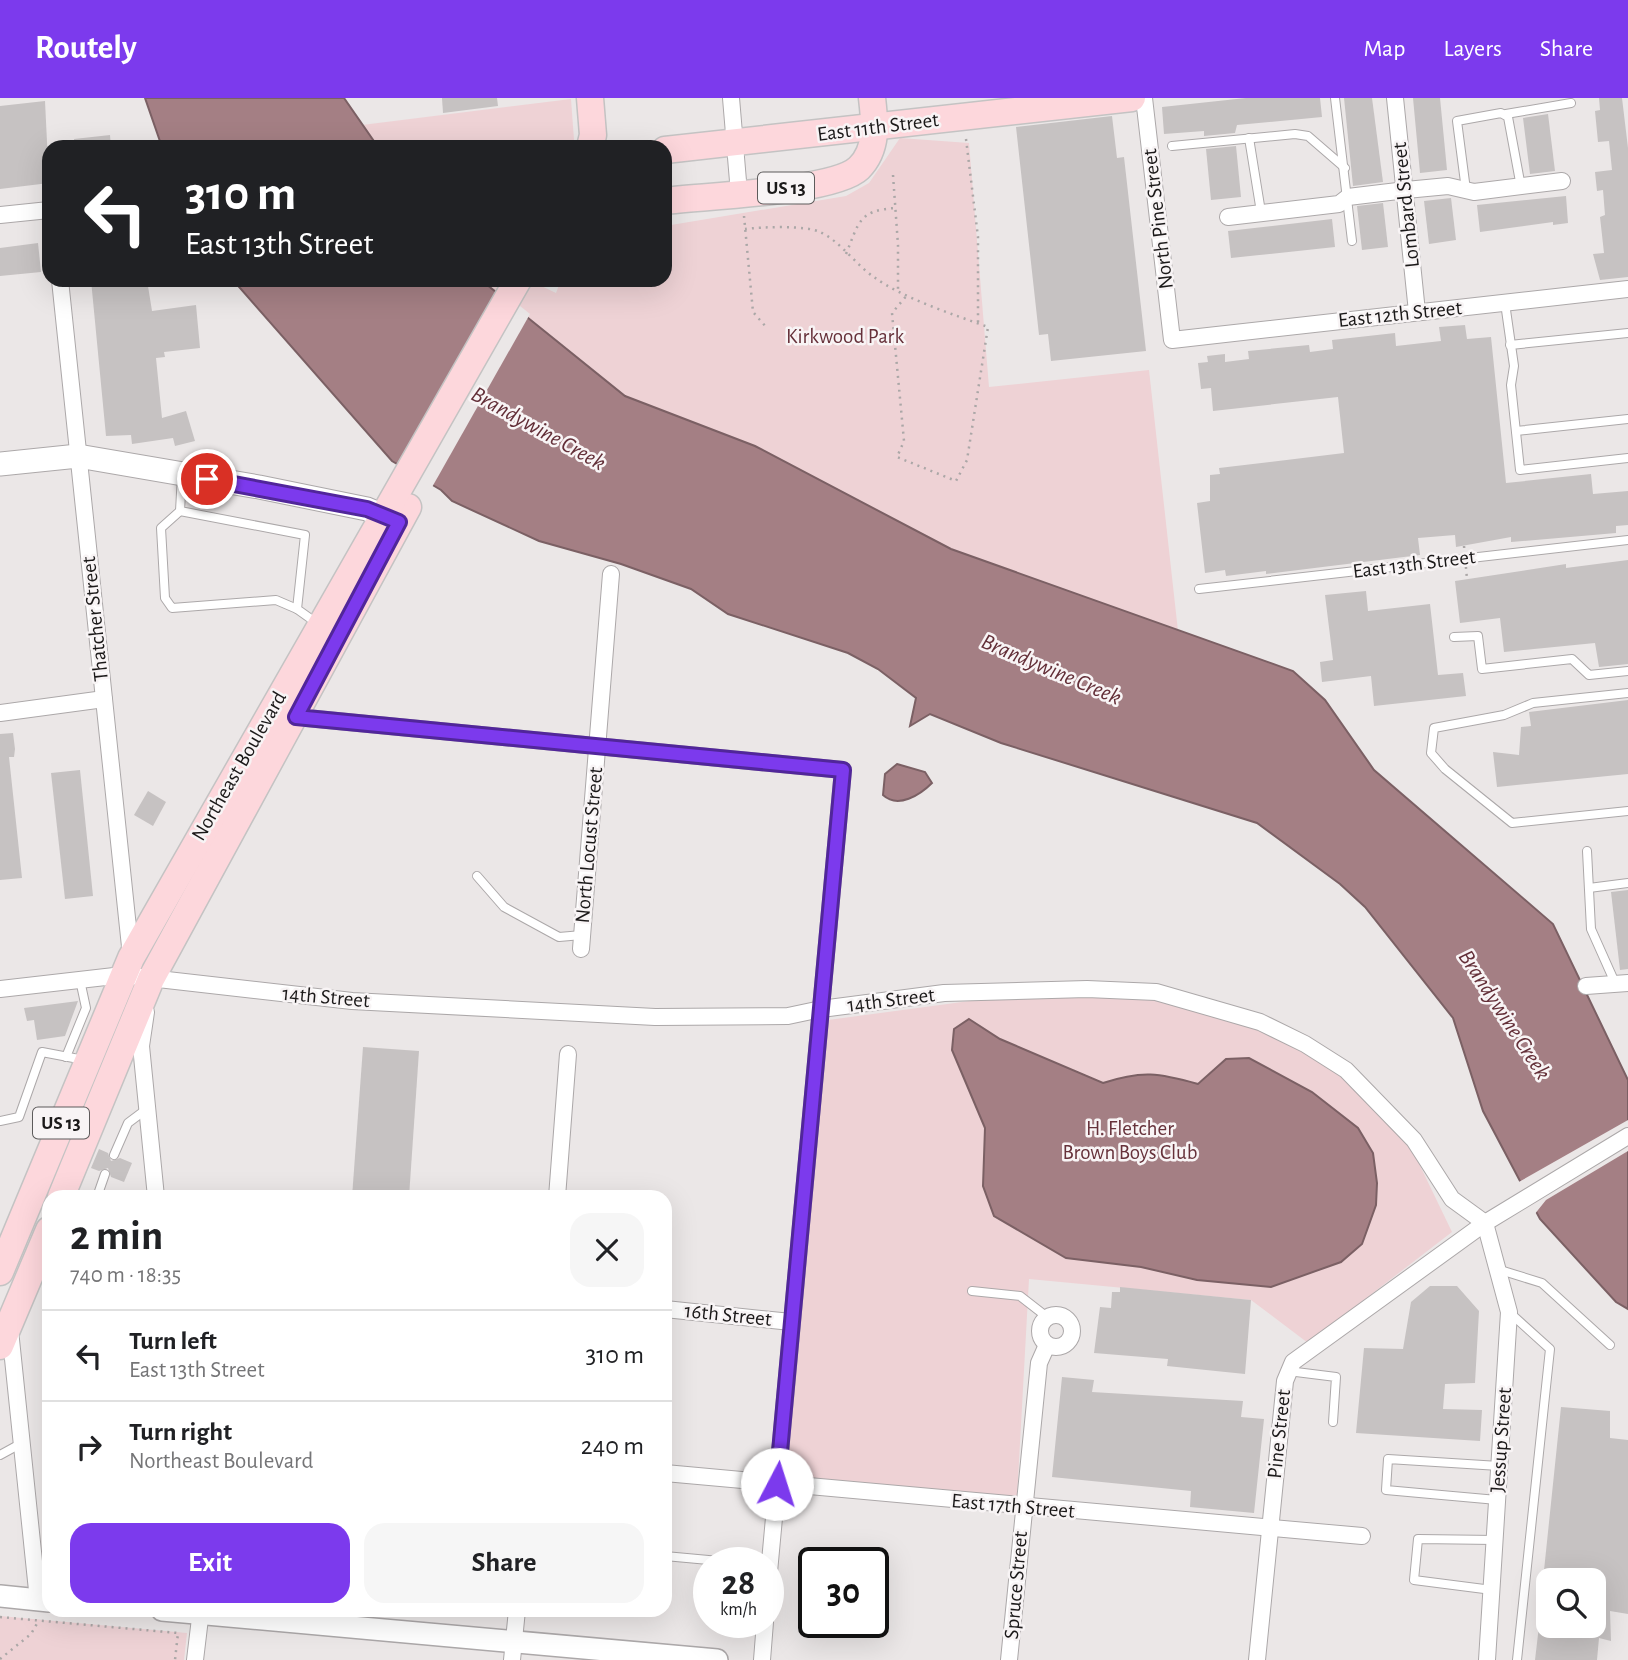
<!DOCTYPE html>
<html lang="en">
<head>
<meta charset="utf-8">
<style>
  :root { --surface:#fff; --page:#f6f6f6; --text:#202124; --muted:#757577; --line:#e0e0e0; --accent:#7c3aed }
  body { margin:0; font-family:"Alegreya Sans",sans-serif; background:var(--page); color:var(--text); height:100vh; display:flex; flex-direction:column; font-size:26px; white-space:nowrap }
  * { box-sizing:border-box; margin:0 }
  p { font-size:23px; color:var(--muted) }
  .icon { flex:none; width:38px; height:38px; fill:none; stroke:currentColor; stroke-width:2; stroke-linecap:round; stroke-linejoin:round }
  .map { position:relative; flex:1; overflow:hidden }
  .panel { position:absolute; left:42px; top:1092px; width:630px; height:427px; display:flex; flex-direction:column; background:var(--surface); border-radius:21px; box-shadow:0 7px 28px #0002 }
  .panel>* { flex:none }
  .guide { position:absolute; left:42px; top:42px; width:630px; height:147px; border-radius:21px; box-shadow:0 7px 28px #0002; background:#202124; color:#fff; overflow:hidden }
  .tools { position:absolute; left:1536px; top:1470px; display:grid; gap:14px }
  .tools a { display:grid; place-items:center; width:70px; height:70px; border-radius:14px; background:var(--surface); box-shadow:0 7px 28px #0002; font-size:35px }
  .speed { position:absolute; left:693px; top:1449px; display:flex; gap:14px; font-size:35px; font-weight:700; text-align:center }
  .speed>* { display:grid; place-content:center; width:91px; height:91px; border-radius:50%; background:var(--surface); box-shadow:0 7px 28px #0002; line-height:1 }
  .speed small { font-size:18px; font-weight:400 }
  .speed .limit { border:4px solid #111; border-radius:10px; background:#fff; color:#111 }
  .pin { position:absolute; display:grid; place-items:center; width:60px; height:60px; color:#fff; margin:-30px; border:4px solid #fff; border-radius:50%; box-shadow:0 2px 7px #0007 }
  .me { position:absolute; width:77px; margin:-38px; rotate:5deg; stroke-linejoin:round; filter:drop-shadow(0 0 5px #0008) }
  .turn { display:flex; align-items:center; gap:24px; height:147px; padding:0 28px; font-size:32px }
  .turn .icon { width:91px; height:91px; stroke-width:2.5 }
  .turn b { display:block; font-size:49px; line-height:60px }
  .round { display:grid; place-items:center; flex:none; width:74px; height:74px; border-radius:21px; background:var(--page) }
  .summary { display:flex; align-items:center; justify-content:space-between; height:119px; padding:0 28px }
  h1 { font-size:42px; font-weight:600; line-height:52px }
  .primary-button { display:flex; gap:14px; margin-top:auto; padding:14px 28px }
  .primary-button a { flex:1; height:80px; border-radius:21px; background:var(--accent); color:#fff; font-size:28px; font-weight:600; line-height:80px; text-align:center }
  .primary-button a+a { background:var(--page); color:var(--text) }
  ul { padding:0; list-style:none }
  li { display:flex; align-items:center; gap:21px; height:91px; padding:0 28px; border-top:2px solid var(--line) }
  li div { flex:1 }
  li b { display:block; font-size:26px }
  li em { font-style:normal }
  header { display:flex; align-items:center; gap:42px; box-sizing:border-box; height:98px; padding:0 35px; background:var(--accent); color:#fff }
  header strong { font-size:33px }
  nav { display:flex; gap:38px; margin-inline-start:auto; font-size:24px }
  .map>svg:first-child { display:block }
</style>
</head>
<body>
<header>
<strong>Routely</strong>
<nav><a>Map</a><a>Layers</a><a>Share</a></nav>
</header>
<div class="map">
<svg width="1628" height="1562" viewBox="0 0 1628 1562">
  <rect width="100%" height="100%" fill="#ebe7e7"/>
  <g fill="#eed2d5">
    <polygon points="571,1 574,42 570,49 378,49 362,27"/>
    <polygon points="900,40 969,45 989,289 1149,272 1178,533 951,451 755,348 625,298 482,182 529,182 556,195 561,182 665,182 665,128 846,98 869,85"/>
    <polygon points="1150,894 1277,932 1341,976 1411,1049 1452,1134 1308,1245 1251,1202 1029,1181 1017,1400 785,1379 828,922 992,900"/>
    <polygon points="0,1518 187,1535 184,1562 0,1562"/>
  </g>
  <g fill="#a47f84" stroke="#7b6064" stroke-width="2">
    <polygon points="145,0 344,0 378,49 162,49"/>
    <polygon points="233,182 481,182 625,298 755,348 951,451 1293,573 1325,602 1374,672 1553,826 1628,982 1628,1211 1616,1204 1540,1121 1483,1013 1453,920 1365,809 1340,786 1257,725 1001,645 930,616 910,628 916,600 878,571 848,555 728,516 691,491 621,466 539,443 452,403 441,392 392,363"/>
    <path d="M897 666 925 674 932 685C920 697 898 711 883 697L885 676Z"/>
    <path d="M969 921 1000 941 1103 985C1142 972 1159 975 1198 986L1226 961 1249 960 1312 994 1358 1030 1373 1055 1377 1085 1376 1107 1362 1146 1341 1164 1271 1189 1197 1182 1141 1169 1066 1160 994 1118 983 1088 985 1030 952 952 954 931Z"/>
  </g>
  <g fill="#ebe7e7">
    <polygon points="498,190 530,216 431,391 397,370"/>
    <polygon points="1628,1022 1628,1053 1546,1102 1534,1117 1517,1085"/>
  </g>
  <g fill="#c6c2c2">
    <polygon points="442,0 497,0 498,8 443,15"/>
    <polygon points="1246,0 1320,0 1322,19 1237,27 1235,35 1204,38 1204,33 1164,36 1162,9"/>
    <polygon points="1344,0 1372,0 1383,84 1353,88"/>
    <polygon points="1413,0 1440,0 1447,72 1420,75"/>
    <polygon points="1599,0 1622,0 1628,50 1628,179 1600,182 1593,156 1604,155 1600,119 1605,117 1603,92 1597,93 1595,74 1612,72 1609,43 1598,44 1595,13 1600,12"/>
    <polygon points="45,3 49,85 0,91 0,8"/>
    <polygon points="1548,16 1555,73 1530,76 1523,20"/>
    <polygon points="1112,18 1117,60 1124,59 1146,253 1051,263 1048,236 1039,237 1016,29"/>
    <polygon points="110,37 111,49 75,49 74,41"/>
    <polygon points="1236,48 1241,99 1211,102 1206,51"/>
    <polygon points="1566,98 1568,125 1553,127 1553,124 1480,134 1477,107"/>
    <polygon points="1451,100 1456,142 1429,146 1424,103"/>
    <polygon points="1383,105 1388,149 1362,152 1357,108"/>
    <polygon points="1332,121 1335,149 1231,160 1228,133"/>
    <polygon points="38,145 41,174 0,178 0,150"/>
    <polygon points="91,182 147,182 152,213 196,207 200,250 164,254 165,259 156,260 162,320 186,313 195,343 175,348 173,340 132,346 131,337 106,338"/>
    <polygon points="1465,227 1467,241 1491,239 1506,385 1591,376 1593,396 1628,393 1628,427 1616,428 1616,435 1511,444 1511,439 1456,449 1455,437 1418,440 1420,457 1266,476 1266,473 1226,478 1225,472 1205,475 1197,405 1210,403 1210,377 1220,376 1219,370 1344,355 1338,299 1213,313 1211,290 1201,291 1198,265 1208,264 1207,258 1225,256 1225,264 1249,261 1248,253 1309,247 1310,254 1333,251 1332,242 1395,235 1396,248 1441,243 1439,229"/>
    <polygon points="1628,462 1628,566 1599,569 1595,545 1504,554 1500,520 1460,525 1455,483 1566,466 1566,470"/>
    <polygon points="1366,493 1368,513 1430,506 1438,577 1463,575 1466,598 1374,608 1371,578 1322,584 1320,564 1333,562 1325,497"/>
    <polygon points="1628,602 1628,676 1497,689 1493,654 1519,657 1521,629 1531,628 1529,614"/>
    <polygon points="13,635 15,651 14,659 9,659 22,780 0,782 0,636"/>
    <polygon points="80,672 93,798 65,801 51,675"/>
    <polygon points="148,693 166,704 153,728 134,717"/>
    <polygon points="1628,792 1628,871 1620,872 1611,794"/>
    <polygon points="78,903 65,938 37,942 34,922 27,923 24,910"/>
    <polygon points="363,949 419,953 409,1099 352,1099"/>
    <polygon points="99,1051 108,1055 111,1063 120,1060 132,1065 124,1084 111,1079 108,1070 99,1073 91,1070"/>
    <polygon points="1430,1188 1457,1188 1479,1213 1475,1285 1445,1286 1443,1311 1482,1312 1480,1343 1356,1335 1364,1250 1403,1251 1411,1204"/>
    <polygon points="1120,1189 1251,1202 1245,1276 1167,1268 1168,1261 1094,1255 1100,1209 1111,1210 1112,1194 1120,1194"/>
    <polygon points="1062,1279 1094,1282 1092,1294 1243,1303 1241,1319 1264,1321 1254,1415 1190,1409 1191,1393 1052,1379"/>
    <polygon points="1561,1309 1610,1313 1610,1340 1628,1342 1628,1516 1610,1513 1611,1543 1599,1540 1597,1562 1535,1562 1539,1528 1594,1528 1594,1482 1543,1482"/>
  </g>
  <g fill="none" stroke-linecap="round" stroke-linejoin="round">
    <defs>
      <g id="service">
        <polyline points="1335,0 1352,143"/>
        <polyline points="1506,16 1571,5"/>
        <polyline points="1249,40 1261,114"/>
        <polyline points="1172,48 1295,36 1308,38 1345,70"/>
        <polyline points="1466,92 1457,23 1501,15 1508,19 1521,89"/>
        <polyline points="1505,205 1514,268 1511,287 1520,372 1628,360"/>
        <polyline points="1510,247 1628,235"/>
        <polyline points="1516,333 1628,321"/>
        <polyline points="182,377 180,413 305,437 297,511 318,526"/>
        <polyline points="180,413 161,430 165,500 172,510 276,502 297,511"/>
        <polyline points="1199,491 1628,442"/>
        <polyline points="1454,539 1478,538 1482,571 1572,561 1589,577 1628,573"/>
        <polyline points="1628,595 1533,605 1504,617 1434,630 1431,655 1445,671 1512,725 1628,713"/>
        <polyline points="1587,753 1591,831 1616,887"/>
        <polyline points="477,778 504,809 559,839 582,837"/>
        <polyline points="1589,790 1628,785"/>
        <polyline points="66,959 86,910 80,882"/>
        <polyline points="0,1023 19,1019 42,954 84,962"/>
        <polyline points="114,1057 128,1025 148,1010"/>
        <polyline points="97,1099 105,1076"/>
        <polyline points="1497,1171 1542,1185 1610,1247"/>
        <polyline points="972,1193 1020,1198 1047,1219"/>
        <polyline points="1509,1214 1550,1251 1517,1562"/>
        <polyline points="1288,1273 1336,1279 1333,1324"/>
        <polyline points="0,1357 22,1345"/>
        <polyline points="1497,1402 1386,1392 1388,1361 1499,1368"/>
        <polyline points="665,1458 741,1465"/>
        <polyline points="1492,1492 1414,1482 1418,1441 1495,1442"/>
      </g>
      <g id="minor">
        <polyline points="731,0 739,95"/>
        <polyline points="1144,0 1172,242 1628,191"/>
        <polyline points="1395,0 1417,214"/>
        <polyline points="0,117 49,112"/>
        <polyline points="1228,119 1339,106 1348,99 1406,92 1448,88 1474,94 1562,83"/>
        <polyline points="60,182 131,858"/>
        <polyline points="0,615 104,601"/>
        <polyline points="296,619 843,672 768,1485"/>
        <polyline points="581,851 611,476"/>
        <polyline points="1586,888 1628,885"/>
        <polyline points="0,891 123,877 352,903 655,919 788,918 821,911 944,895 1087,891 1156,894 1260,924 1305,946 1346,972 1414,1042 1452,1101 1485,1125"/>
        <polyline points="146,914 141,948 156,1099"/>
        <polyline points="557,1099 568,956"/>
        <polyline points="1485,1125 1509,1214 1487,1562"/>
        <polyline points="665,1211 791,1224"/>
        <circle cx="1056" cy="1233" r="16"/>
        <polyline points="10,1232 38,1502"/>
        <polyline points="665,1375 1362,1438"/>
        <polyline points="195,1562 201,1512"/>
        <polyline points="512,1562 517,1512"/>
        <polyline points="762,1562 765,1524"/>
        <polyline points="1009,1562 1039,1265 1047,1247"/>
        <polyline points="1257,1562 1285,1283 1293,1264 1485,1125 1628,1038"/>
      </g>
      <g id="tertiary">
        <polyline points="0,1498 49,1503"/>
        <polyline points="162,1512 717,1562"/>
      </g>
      <polyline id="secondary" points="0,366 78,358 259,389 367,411 398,424"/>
      <g id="primary">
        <polyline points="590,49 593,37 590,0"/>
        <polyline points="665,52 1132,0"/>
        <path d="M665 103C704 98 834 94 859 70 878 51 875 25 872 0"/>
        <polyline points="61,1099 151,881 408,409"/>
        <polyline points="0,1174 131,860 518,182"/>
        <polyline points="0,1248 49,1132"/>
      </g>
    </defs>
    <use href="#service" stroke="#aca8a9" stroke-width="10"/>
    <use href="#minor" stroke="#aca8a9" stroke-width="18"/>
    <use href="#tertiary" stroke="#aca8a9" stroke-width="24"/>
    <use href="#secondary" stroke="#aca8a9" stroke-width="25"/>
    <use href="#primary" stroke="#c4c3c3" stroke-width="29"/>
    <g stroke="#aba7a7" stroke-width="2.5" stroke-dasharray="2 5" stroke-linecap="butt">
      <polyline points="966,41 978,139 978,225"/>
      <polyline points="893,77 898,147 898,191"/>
      <polyline points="744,118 753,214 767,230"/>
      <path d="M745 131C762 129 805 127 820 134 840 143 856 167 874 179 902 200 955 217 988 229L967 362 956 383 897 359 904 343 892 215 908 196"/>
      <path d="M846 156C859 125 858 112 896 110"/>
      <polyline points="0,1519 178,1535 175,1562"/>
      <polyline points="0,1561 31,1536 39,1522"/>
    </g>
    <use href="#service" stroke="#fff" stroke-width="8"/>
    <use href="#minor" stroke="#fff" stroke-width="16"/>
    <use href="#tertiary" stroke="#fff" stroke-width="21"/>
    <use href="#secondary" stroke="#fff" stroke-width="23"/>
    <use href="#primary" stroke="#fdd7dc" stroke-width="26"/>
    <polyline stroke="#aba7a7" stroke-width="2.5" stroke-dasharray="2 5" stroke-linecap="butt" points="1464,448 1467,481"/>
  </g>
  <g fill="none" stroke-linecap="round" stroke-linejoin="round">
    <defs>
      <polyline id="route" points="207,381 367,411 399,424 296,619 843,672 777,1386"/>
    </defs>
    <use href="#route" stroke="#51269a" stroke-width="18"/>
    <use href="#route" stroke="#7c3aed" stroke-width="12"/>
  </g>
  <g text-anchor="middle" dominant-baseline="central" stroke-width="5" stroke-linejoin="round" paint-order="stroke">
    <g fill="#f8f4f5" stroke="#5d5b5b" stroke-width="2">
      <rect x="758" y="74.5" width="56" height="31" rx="5"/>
      <rect x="33" y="1009.5" width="56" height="31" rx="5"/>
    </g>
    <g font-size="19" font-weight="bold" fill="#1b1919">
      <text x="786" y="90">US 13</text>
      <text x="61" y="1025">US 13</text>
    </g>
    <g font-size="21" fill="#1b1919" stroke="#f8f4f5">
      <text transform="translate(878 29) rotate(-7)">East 11th Street</text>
      <text transform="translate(1406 107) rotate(-96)">Lombard Street</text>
      <text transform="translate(1158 121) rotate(-97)">North Pine Street</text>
      <text transform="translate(1400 216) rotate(-6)">East 12th Street</text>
      <text transform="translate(1414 466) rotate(-7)">East 13th Street</text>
      <text transform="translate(95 521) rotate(-96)">Thatcher Street</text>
      <text transform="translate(239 668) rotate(-60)">Northeast Boulevard</text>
      <text transform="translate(589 747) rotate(-85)">North Locust Street</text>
      <text transform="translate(326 899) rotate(5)">14th Street</text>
      <text transform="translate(891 902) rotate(-7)">14th Street</text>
      <text transform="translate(728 1217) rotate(6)">16th Street</text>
      <text transform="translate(1279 1336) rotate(-84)">Pine Street</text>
      <text transform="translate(1501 1342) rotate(-86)">Jessup Street</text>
      <text transform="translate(1013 1408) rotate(5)">East 17th Street</text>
      <text transform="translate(1016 1487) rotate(-85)">Spruce Street</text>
    </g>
    <g font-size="21" fill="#66313a" stroke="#f8f4f5">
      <text x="845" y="238">Kirkwood Park</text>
      <text x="1130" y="1030">H. Fletcher<tspan x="1130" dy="24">Brown Boys Club</tspan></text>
    </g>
    <g font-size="23" font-style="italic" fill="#632f38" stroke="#f8f4f5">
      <text transform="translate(538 331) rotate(29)">Brandywine Creek</text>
      <text transform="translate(1051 572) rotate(23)">Brandywine Creek</text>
      <text transform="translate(1504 917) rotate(57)">Brandywine Creek</text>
    </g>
  </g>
</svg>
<div class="tools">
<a><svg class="icon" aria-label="search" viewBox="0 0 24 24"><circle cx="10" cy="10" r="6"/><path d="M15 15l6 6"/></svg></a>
</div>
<div class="speed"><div>28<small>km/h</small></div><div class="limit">30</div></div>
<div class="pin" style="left:207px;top:381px;background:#d93025"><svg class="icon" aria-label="arrive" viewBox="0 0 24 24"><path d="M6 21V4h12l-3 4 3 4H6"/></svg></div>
<svg class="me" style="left:777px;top:1386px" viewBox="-20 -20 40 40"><circle r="19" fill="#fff"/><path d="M0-13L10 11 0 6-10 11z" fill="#7c3aed"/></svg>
<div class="guide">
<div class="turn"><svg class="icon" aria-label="left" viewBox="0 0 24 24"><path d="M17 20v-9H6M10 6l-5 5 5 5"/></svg><div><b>310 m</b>East 13th Street</div></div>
</div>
<section class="panel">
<div class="summary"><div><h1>2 min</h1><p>740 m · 18:35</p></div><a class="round"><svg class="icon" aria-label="close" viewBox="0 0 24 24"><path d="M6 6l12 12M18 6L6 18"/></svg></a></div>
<ul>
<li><svg class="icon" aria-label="left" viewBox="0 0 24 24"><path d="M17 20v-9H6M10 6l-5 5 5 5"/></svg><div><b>Turn left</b><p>East 13th Street</p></div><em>310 m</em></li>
<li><svg class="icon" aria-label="right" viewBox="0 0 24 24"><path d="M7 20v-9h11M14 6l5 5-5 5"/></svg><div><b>Turn right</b><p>Northeast Boulevard</p></div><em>240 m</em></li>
</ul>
<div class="primary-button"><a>Exit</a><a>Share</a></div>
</section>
</div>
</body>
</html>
